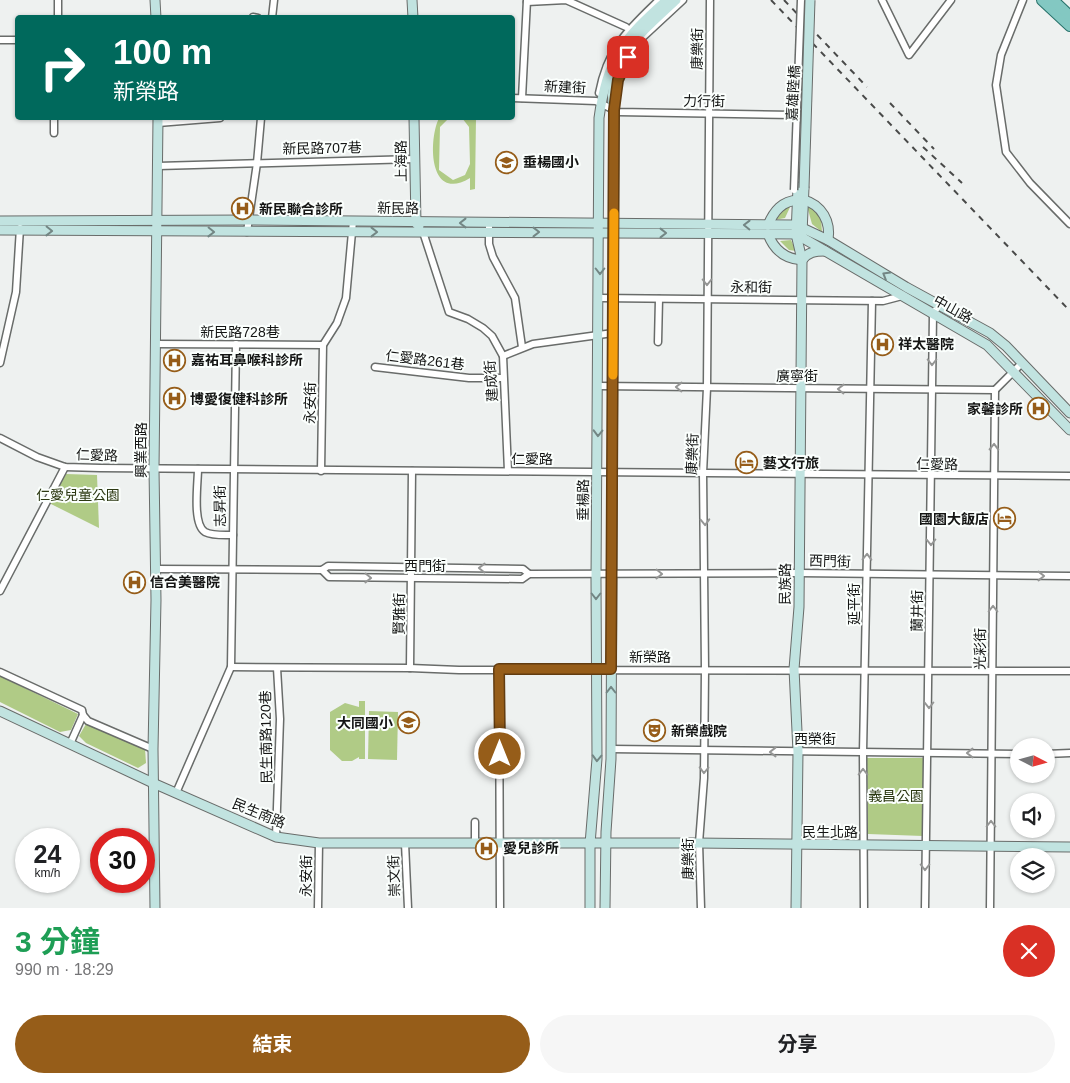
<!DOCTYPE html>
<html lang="zh-TW">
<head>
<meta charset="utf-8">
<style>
  :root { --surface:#fff; --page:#f6f6f6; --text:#202124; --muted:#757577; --accent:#965d19 }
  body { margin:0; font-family:Arial,"Noto Sans TC",sans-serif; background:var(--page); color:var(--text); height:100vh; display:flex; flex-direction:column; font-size:19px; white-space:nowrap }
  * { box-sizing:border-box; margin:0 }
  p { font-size:16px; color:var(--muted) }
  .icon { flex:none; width:28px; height:28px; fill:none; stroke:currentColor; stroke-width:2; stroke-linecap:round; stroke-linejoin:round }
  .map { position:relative; height:908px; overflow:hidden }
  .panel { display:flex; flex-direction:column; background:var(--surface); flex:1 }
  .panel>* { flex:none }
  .hud { position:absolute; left:15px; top:15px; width:500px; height:105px; border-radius:5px; box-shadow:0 1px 4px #0004; background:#00695c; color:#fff; overflow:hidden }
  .needle { width:32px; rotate:96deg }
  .buttons { position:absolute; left:1010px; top:738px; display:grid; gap:10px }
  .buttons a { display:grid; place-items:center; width:45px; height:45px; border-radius:50%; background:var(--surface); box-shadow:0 1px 4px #0004; font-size:25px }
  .speed { position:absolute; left:15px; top:828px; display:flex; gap:10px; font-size:25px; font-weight:700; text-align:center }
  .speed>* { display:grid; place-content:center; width:65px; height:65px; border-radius:50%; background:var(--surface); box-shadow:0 1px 4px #0004; line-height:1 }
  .speed small { font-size:12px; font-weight:400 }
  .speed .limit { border:8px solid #d22; background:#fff; color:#111 }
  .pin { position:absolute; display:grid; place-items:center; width:42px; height:42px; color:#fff; margin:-21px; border-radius:10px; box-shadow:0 2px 8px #0006 }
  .me { position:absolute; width:55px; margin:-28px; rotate:0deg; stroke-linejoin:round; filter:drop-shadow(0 0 4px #0008) }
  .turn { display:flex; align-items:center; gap:18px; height:105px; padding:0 15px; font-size:22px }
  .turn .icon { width:65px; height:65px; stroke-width:2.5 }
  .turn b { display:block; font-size:35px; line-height:42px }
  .round { display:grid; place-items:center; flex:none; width:52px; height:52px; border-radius:26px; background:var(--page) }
  .summary { display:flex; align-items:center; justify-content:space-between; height:85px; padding:0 15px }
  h1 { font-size:30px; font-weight:700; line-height:38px; color:#1e9e55 }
  .cta { display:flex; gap:10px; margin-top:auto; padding:10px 15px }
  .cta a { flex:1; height:58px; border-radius:30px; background:var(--accent); color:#fff; font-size:20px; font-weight:700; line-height:58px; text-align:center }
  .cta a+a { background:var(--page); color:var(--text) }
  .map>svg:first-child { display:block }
</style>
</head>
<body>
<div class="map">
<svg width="1070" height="908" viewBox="0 0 1070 908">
  <rect width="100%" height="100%" fill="#eef1f0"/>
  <g fill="#b0cb86">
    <path d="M439 118H449L440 127 439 170 453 180 465 175 470 164 469 127 462 118H476L475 189 470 190V178C429 203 428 141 439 118Z"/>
    <polygon points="791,205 785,218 774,220 784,209"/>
    <polygon points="807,206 815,209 821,218 822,232 812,224"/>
    <polygon points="791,240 796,251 789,250 780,241"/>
    <polygon points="66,474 97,475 99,528 49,503"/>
    <polygon points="0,676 78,714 71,730 60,732 0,702"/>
    <polygon points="359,701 365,701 365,759 359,759 359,757 352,761 342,761 330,750 330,712 345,703 359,707"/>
    <polygon points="369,711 398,712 397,760 368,759"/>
    <polygon points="86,724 145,749 146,763 138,768 86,743 79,736"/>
    <polygon points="867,758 925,758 923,836 868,834"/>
  </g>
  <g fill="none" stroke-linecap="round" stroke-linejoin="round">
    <defs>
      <g id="street">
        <polyline points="882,0 909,55 951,0"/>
        <polyline points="1023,0 1001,55 996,85 1006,152 1030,183 1070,224"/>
        <polyline points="527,2 566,0 626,27"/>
        <polyline points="253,17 258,18"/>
        <polyline points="58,18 58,0"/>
        <polyline points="272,18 274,0"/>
        <polyline points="642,38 683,0"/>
        <polyline points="0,40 18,40"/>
        <path d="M599 93C608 47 627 31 659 0"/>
        <polyline points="512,98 596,101 618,112 793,115"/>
        <polyline points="522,98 527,0"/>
        <polyline points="158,123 220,118"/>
        <polyline points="54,133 54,118"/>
        <polyline points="158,166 415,159"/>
        <polyline points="489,222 489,244 493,257 515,298 522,347"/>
        <polyline points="247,232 257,163 261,118"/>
        <polyline points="423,232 449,312 468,319 483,328 492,336 503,356 508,471"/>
        <polyline points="600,298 883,301 902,296"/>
        <polyline points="658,342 659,299"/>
        <polyline points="155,344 323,345"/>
        <polyline points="503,356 533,344 613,333"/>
        <polyline points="0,363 16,292 20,228"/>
        <polyline points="375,367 469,378 503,378"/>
        <polyline points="599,386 995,390"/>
        <polyline points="995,390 1021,364"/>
        <polyline points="0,438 37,457 65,467 100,468 1070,476"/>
        <path d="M198 469C198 483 192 524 205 532 213 536 225 535 233 535"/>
        <polyline points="321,471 323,345 337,323 346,298 353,221"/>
        <polyline points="156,569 322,570 328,566 523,569 529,574"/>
        <polyline points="322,570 329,577 522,579 529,574 799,573 1070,576"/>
        <polyline points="0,591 65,467"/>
        <polyline points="231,667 410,668 459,670 1070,671"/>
        <polyline points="410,668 412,471"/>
        <polyline points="499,669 500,908"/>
        <polyline points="0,672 82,710 83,715 88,721 153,749"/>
        <polyline points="70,744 83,715"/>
        <polyline points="611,749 1019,754"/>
        <polyline points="1046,754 1070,753"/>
        <polyline points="176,793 231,667 236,344"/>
        <polyline points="475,822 475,843"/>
        <polyline points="276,837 280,719 277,668"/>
        <polyline points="405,843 408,908"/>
        <polyline points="318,908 319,843"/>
        <polyline points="701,908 699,843 704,778 705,669 703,473 707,388 710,0"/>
        <polyline points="864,908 863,752 872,301"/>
        <polyline points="925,908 933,314 939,305"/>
        <polyline points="990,908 995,390"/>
      </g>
      <g id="secondary">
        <polyline points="155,0 156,18"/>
        <polyline points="412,0 413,18"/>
        <polyline points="414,118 416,223 419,226"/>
        <path d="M804 200C822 205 831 222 828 240"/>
        <polyline points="0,221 249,220 796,225 828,240 906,287 990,333 1006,346 1070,413"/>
        <path d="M768 225C774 211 782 201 798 200"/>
        <polyline points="0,230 796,234 987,345 1070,430"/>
        <polyline points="802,233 804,188"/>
        <path d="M768 234C774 250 785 259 802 260"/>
        <path d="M802 256V260C808 252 815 251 825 251"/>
        <polyline points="0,711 153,783 276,837 319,843 695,843 1070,847"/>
        <polyline points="155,908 153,749 156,600 154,469 158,118"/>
        <path d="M590 908V844L597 759 596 580 599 118C607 58 622 40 667 0"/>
        <path d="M605 908 606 832 611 759 614 110C604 61 644 30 676 0"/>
        <polyline points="796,908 798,752 794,669 799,607 802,260 796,234 798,187"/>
      </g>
      <g id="primary">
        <polyline points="1042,0 1070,26"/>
        <polyline points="1053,0 1070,16"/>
      </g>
    </defs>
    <use href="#street" stroke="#696c6a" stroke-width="9"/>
    <use href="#secondary" stroke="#696c6a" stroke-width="11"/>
    <use href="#primary" stroke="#27716a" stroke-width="12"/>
    <use href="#street" stroke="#fff" stroke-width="6"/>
    <use href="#secondary" stroke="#c1e3e0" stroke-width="9"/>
    <use href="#primary" stroke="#83c8c2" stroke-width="10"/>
    <g stroke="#494a49" stroke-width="2" stroke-dasharray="6 6" stroke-linecap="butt">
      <polyline points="771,0 1070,311"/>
      <polyline points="784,0 867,87"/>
      <polyline points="890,103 934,149"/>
      <polyline points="923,147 962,183"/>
    </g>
    <defs>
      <polyline id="street-bridge" points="794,190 801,0"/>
      <polyline id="secondary-bridge" points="804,188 810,0"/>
    </defs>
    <use href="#street-bridge" stroke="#696c6a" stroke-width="9" stroke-linecap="butt"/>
    <use href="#secondary-bridge" stroke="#696c6a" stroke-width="11" stroke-linecap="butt"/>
    <use href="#street-bridge" stroke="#fff" stroke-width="6"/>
    <use href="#secondary-bridge" stroke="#c1e3e0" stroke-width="9"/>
  </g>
  <defs><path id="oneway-chevron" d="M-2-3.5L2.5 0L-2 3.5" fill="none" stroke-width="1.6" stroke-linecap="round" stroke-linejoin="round" transform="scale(1.25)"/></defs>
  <g stroke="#738684">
    <use href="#oneway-chevron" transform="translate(463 223) rotate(180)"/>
    <use href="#oneway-chevron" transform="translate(747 225) rotate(-179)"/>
    <use href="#oneway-chevron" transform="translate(49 231) rotate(1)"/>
    <use href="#oneway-chevron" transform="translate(211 232) rotate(1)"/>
    <use href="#oneway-chevron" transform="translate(374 232)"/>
    <use href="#oneway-chevron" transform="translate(536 232)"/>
    <use href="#oneway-chevron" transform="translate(663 233)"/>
    <use href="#oneway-chevron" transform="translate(600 271) rotate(90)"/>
    <use href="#oneway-chevron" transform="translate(886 275) rotate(-149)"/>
    <use href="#oneway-chevron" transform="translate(598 433) rotate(91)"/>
    <use href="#oneway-chevron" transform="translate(596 596) rotate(90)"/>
    <use href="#oneway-chevron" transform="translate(611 690) rotate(-90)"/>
    <use href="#oneway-chevron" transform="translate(597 758) rotate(92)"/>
  </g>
  <g stroke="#959695">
    <use href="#oneway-chevron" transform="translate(707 282) rotate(90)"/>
    <use href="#oneway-chevron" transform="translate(932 362) rotate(90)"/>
    <use href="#oneway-chevron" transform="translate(679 387) rotate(-179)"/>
    <use href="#oneway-chevron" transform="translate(841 389) rotate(-179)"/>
    <use href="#oneway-chevron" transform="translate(994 447) rotate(-89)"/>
    <use href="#oneway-chevron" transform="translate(705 522) rotate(88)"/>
    <use href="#oneway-chevron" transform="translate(931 542) rotate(90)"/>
    <use href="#oneway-chevron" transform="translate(867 557) rotate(-89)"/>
    <use href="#oneway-chevron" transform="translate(482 568) rotate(-179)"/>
    <use href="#oneway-chevron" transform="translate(659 574) rotate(1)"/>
    <use href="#oneway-chevron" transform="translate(1041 576)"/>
    <use href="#oneway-chevron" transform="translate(368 578) rotate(1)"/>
    <use href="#oneway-chevron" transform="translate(993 609) rotate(-90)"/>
    <use href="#oneway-chevron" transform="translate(929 705) rotate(90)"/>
    <use href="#oneway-chevron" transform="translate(773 752) rotate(-180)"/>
    <use href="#oneway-chevron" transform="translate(970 753) rotate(-180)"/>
    <use href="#oneway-chevron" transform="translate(704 770) rotate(91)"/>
    <use href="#oneway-chevron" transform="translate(863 772) rotate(-90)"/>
    <use href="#oneway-chevron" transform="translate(991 824) rotate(-90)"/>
    <use href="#oneway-chevron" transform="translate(925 867) rotate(90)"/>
  </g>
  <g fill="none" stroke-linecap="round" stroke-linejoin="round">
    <defs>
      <polyline id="route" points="500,754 499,669 611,669 614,110 618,80 628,57"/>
    </defs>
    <use href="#route" stroke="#623c10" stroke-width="12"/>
    <use href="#route" stroke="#965d19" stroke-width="9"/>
    <polyline stroke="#f59e0b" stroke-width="9" points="613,375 614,213"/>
  </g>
  <defs>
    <symbol id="school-ring" viewBox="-11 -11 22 22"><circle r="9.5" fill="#fbfffd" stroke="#965d19" stroke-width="1.5"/><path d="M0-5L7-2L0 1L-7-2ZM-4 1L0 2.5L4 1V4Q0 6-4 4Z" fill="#965d19"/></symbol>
    <symbol id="hospital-ring" viewBox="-11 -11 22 22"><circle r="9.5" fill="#fbfffd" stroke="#965d19" stroke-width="1.5"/><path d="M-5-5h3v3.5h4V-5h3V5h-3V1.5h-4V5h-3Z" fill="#965d19"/></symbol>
    <symbol id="hotel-ring" viewBox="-11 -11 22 22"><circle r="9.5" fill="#fbfffd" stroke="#965d19" stroke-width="1.5"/><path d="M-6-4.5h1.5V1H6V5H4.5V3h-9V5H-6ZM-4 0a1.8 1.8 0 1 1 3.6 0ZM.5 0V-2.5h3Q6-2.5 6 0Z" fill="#965d19"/></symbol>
    <symbol id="theatre-ring" viewBox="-11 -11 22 22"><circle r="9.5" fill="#fbfffd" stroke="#965d19" stroke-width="1.5"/><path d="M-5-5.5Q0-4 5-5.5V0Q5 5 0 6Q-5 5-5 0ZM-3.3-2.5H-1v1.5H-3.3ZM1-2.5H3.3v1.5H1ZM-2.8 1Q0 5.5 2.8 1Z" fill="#965d19"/></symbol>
  </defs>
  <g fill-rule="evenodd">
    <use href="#school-ring" x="494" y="150" width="25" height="25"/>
    <use href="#hospital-ring" x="230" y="196" width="25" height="25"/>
    <use href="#hospital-ring" x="870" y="332" width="25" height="25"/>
    <use href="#hospital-ring" x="162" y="348" width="25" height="25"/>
    <use href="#hospital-ring" x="162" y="386" width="25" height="25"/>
    <use href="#hospital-ring" x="1026" y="396" width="25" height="25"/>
    <use href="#hotel-ring" x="734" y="450" width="25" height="25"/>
    <use href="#hotel-ring" x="992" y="506" width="25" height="25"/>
    <use href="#hospital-ring" x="122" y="570" width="25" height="25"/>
    <use href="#school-ring" x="396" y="710" width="25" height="25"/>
    <use href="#theatre-ring" x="642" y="718" width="25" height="25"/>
    <use href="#hospital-ring" x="474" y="836" width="25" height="25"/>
  </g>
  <g text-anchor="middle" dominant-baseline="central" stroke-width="4" stroke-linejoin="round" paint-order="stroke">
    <g font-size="14" fill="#141514" stroke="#fbfffd">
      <text transform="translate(697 49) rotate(-89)">康樂街</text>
      <text transform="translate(565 87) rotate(3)">新建街</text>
      <text transform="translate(793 93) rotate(-87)">嘉雄陸橋</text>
      <text transform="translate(704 101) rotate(1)">力行街</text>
      <text transform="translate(322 148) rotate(-1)">新民路707巷</text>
      <text transform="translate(401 161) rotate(-91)">上海路</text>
      <text transform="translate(398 208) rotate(1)">新民路</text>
      <text transform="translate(751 287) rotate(1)">永和街</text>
      <text transform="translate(953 309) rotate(29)">中山路</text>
      <text x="240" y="332">新民路728巷</text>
      <text transform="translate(425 360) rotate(7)">仁愛路261巷</text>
      <text x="797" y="376">廣寧街</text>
      <text transform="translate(491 381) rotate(-94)">建成街</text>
      <text transform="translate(310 403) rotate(-89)">永安街</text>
      <text transform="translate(141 450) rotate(-90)">興業西路</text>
      <text transform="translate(692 454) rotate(-88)">康樂街</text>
      <text transform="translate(97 455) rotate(2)">仁愛路</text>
      <text x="532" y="459">仁愛路</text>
      <text transform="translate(937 464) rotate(1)">仁愛路</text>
      <text transform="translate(583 500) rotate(-89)">垂楊路</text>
      <text transform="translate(220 506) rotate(-91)">志昇街</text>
      <text transform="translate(830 561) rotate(2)">西門街</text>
      <text x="425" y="566">西門街</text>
      <text transform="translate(785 584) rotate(-89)">民族路</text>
      <text transform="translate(854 604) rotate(-90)">延平街</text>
      <text transform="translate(917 611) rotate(-89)">蘭井街</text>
      <text transform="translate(399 614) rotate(-89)">賢雅街</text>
      <text transform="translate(980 649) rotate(-89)">光彩街</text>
      <text x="650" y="657">新榮路</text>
      <text transform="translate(266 737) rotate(-91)">民生南路120巷</text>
      <text x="815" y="739">西榮街</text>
      <text transform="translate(259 813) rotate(22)">民生南路</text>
      <text x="830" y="832">民生北路</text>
      <text transform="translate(688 859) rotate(-90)">康樂街</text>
      <text transform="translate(306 876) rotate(-89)">永安街</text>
      <text transform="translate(394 876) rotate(-92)">崇文街</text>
    </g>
    <g font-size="14" font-weight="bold" fill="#141514" stroke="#fbfffd" text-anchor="start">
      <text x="523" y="162">垂楊國小</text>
      <text x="259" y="209">新民聯合診所</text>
      <text x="898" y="344">祥太醫院</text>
      <text x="191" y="360">嘉祐耳鼻喉科診所</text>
      <text x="190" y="399">博愛復健科診所</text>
      <text x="1023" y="409" text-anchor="end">家馨診所</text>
      <text x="763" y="463">藝文行旅</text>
      <text x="989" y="519" text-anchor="end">國園大飯店</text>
      <text x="150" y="582">信合美醫院</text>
      <text x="393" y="723" text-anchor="end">大同國小</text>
      <text x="671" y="731">新榮戲院</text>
      <text x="503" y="848">愛兒診所</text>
    </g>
    <g font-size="14" fill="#2c3912" stroke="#fbfffd">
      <text x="78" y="495">仁愛兒童公園</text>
      <text x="896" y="796">義昌公園</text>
    </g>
  </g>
</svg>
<div class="buttons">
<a><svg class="needle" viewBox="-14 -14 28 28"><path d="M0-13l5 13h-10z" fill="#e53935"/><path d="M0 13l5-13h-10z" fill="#757577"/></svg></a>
<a><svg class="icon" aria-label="sound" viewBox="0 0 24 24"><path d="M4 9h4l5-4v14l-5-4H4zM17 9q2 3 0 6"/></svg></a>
<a><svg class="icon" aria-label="layers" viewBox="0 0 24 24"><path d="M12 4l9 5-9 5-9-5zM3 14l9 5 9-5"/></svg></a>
</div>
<div class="speed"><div>24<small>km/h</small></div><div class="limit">30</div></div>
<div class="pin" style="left:628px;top:57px;background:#d93025"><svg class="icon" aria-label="arrive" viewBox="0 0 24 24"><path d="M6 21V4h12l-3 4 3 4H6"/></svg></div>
<svg class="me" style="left:500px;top:754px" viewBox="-20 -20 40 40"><circle r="17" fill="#965d19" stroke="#fff" stroke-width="3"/><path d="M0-11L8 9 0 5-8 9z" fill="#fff"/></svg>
<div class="hud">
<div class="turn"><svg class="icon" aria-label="right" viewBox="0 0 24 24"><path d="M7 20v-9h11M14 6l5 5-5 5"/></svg><div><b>100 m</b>新榮路</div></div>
</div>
</div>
<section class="panel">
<div class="summary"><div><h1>3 分鐘</h1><p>990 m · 18:29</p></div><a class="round" style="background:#d93025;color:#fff"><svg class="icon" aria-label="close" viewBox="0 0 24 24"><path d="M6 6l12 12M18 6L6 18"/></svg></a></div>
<div class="cta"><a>結束</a><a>分享</a></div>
</section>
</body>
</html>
